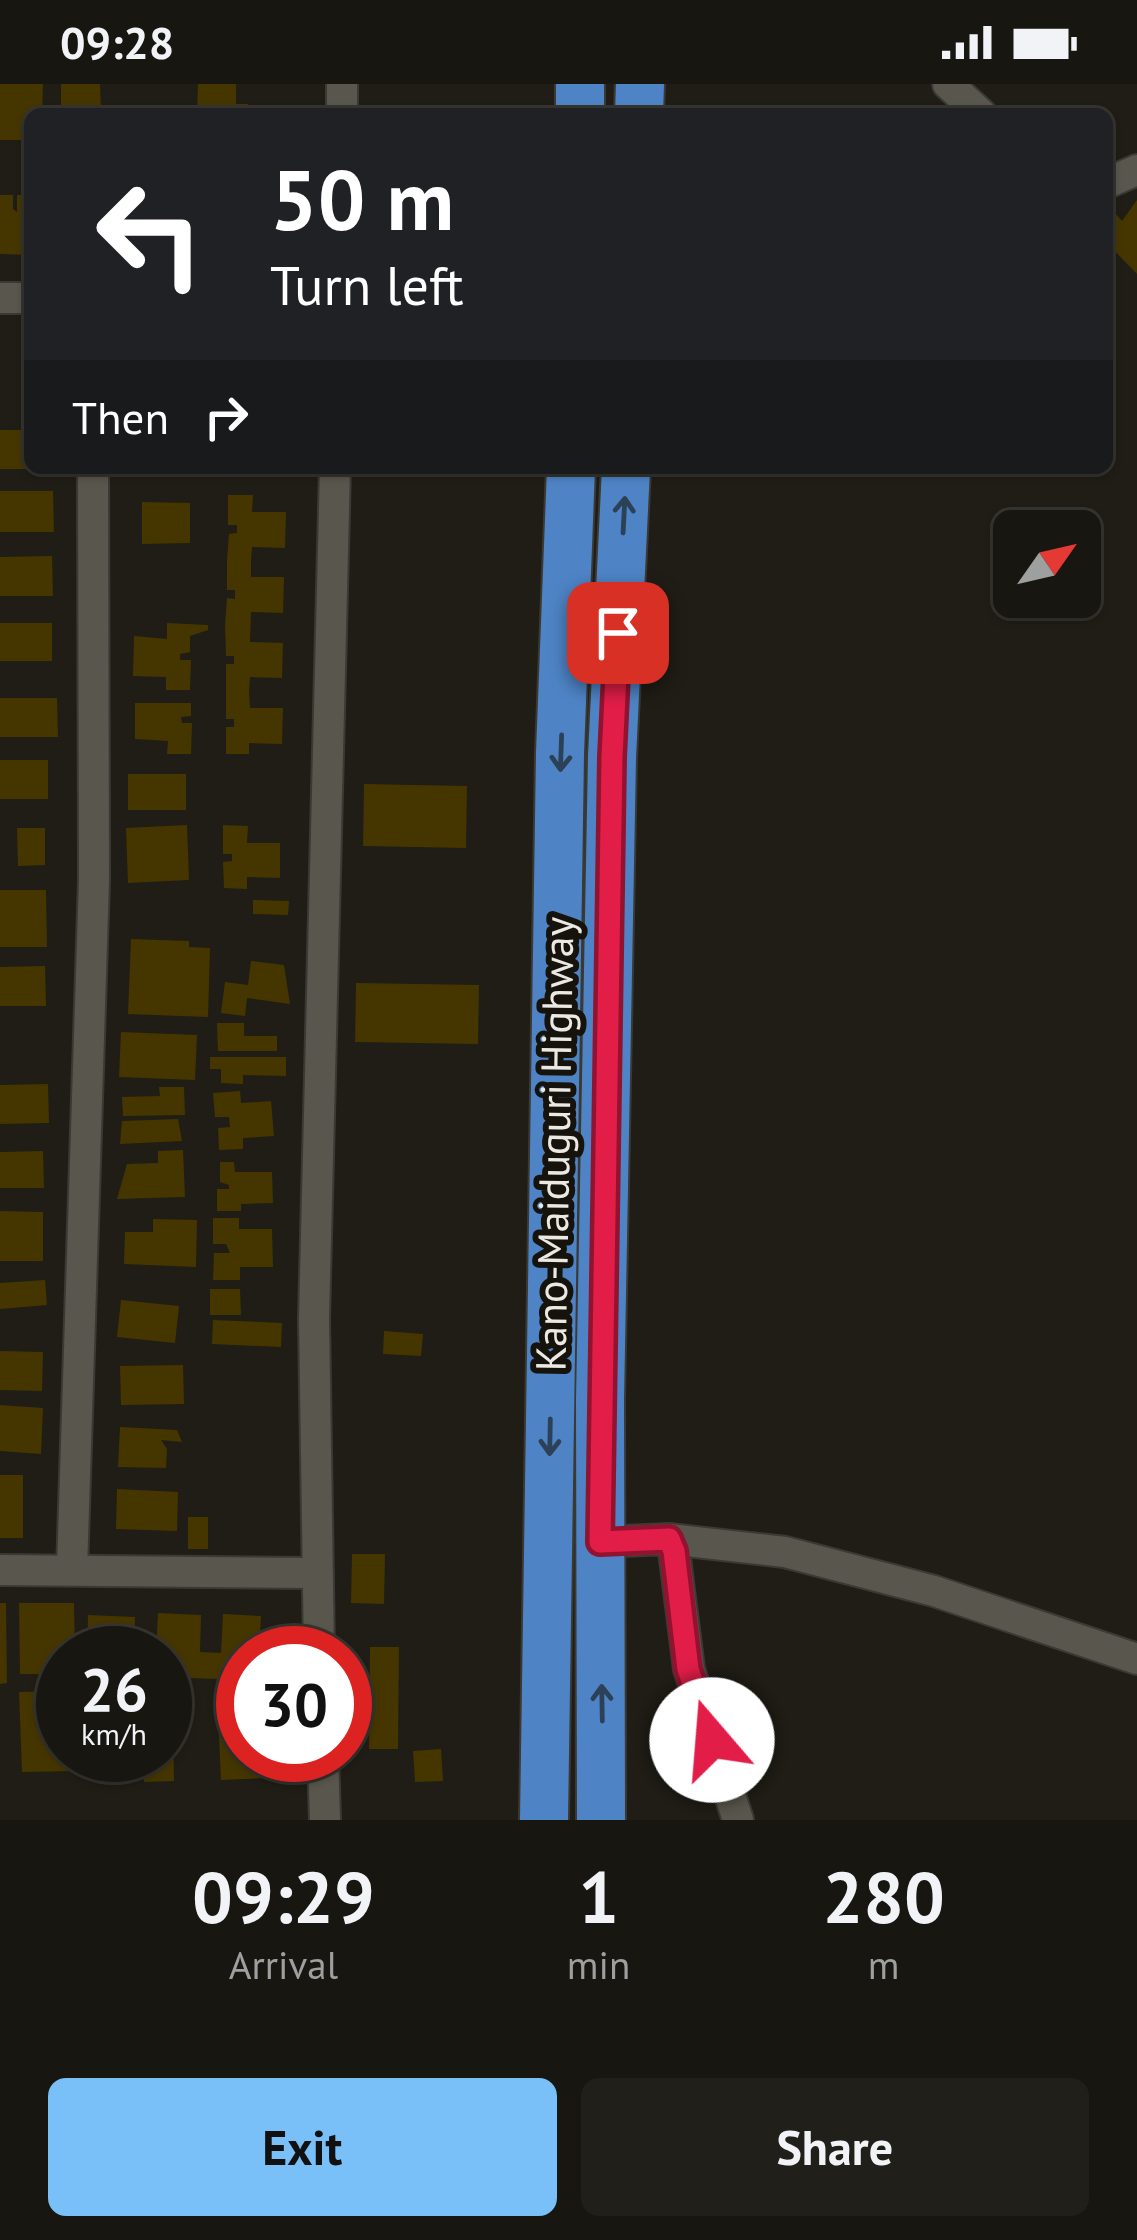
<!DOCTYPE html>
<html lang="en">
<head>
<meta charset="utf-8">
<style>
  :root { --surface:#171610; --page:#201f19; --text:#f1f3f6; --muted:#9e9f9f; --line:#363530; --accent:#79bff8 }
  body { margin:0; font-family:"PT Sans",sans-serif; background:var(--page); color:var(--text); height:100vh; display:flex; flex-direction:column; font-size:45px; white-space:nowrap }
  * { box-sizing:border-box; margin:0 }
  p { font-size:39px; color:var(--muted) }
  .icon { flex:none; width:66px; height:66px; fill:none; stroke:currentColor; stroke-width:2; stroke-linecap:round; stroke-linejoin:round }
  .map { position:relative; height:1736px; overflow:hidden }
  .panel { display:flex; flex-direction:column; background:var(--surface); flex:1 }
  .panel>* { flex:none }
  .banner { position:absolute; left:24px; top:24px; width:1089px; height:366px; border-radius:18px; box-shadow:0 3px 9px #0004,0 0 0 3px var(--line); background:#202124; color:#fff; overflow:hidden }
  .needle { width:78px; rotate:56deg }
  .controls { position:absolute; left:993px; top:426px; display:grid; gap:24px }
  .controls a { display:grid; place-items:center; width:108px; height:108px; border-radius:18px; background:var(--surface); box-shadow:0 3px 9px #0004,0 0 0 3px var(--line); font-size:60px }
  .speed { position:absolute; left:36px; top:1542px; display:flex; gap:24px; font-size:60px; font-weight:700; text-align:center }
  .speed>* { display:grid; place-content:center; width:156px; height:156px; border-radius:50%; background:var(--surface); box-shadow:0 3px 9px #0004,0 0 0 3px var(--line); line-height:1 }
  .speed small { font-size:30px; font-weight:400 }
  .speed .limit { border:18px solid #d22; background:#fff; color:#111 }
  .pin { position:absolute; display:grid; place-items:center; width:102px; height:102px; color:#fff; margin:-51px; border-radius:24px; box-shadow:0 6px 18px #0006 }
  .me { position:absolute; width:132px; margin:-66px; rotate:342deg; stroke-linejoin:round; filter:drop-shadow(0 0 9px #0008) }
  .turn { display:flex; align-items:center; gap:42px; height:252px; padding:0 48px; font-size:54px }
  .turn .icon { width:156px; height:156px; stroke-width:2.5 }
  .turn b { display:block; font-size:84px; line-height:102px }
  .then { display:flex; align-items:center; height:114px; padding:0 48px; background:#0003; gap:24px; font-size:45px }
  .eta { display:flex; justify-content:space-evenly; align-items:center; height:204px; text-align:center }
  .eta b { font-size:72px; font-weight:600; line-height:84px }
  .button { display:flex; gap:24px; margin-top:auto; padding:24px 48px }
  .button a { flex:1; height:138px; border-radius:18px; background:var(--accent); color:#111; font-size:48px; font-weight:600; line-height:138px; text-align:center }
  .button a+a { background:var(--page); color:var(--text) }
  .status { display:flex; justify-content:space-between; align-items:center; height:84px; padding:0 60px; background:var(--surface); direction:ltr }
  .status svg { height:33px; fill:currentColor }
  .map>svg:first-child { display:block }
</style>
</head>
<body>
<div class="status"><b>09:28</b><svg viewBox="0 0 49 12"><path d="M0 12V9h3v3zM5 12V6h3v6zM10 12V3h3v9zM15 12V0h3v12zM26 1h20v11H26zM47 4h2v5h-2z"/></svg></div>
<div class="map">
<svg width="1137" height="1736" viewBox="0 0 1137 1736">
  <rect width="100%" height="100%" fill="#1f1d15"/>
  <g fill="#453600">
    <polygon points="0,0 43,0 42,30 30,30 30,56 0,56"/>
    <polygon points="61,0 100,0 101,30 61,30"/>
    <polygon points="198,0 236,0 236,20 248,20 248,30 197,30"/>
    <polygon points="0,111 13,111 13,125 17,128 17,111 30,111 30,171 0,170"/>
    <polygon points="1137,116 1137,190 1107,159 1107,120 1122,137"/>
    <rect x="0" y="346" width="30" height="39"/>
    <polygon points="0,407 53,407 54,448 0,448"/>
    <polygon points="228,411 253,411 252,428 286,428 285,464 252,463 251,476 251,493 284,493 283,529 251,528 250,558 283,559 282,594 250,593 249,607 250,624 283,624 282,660 249,659 249,670 226,670 226,643 234,643 234,635 226,635 226,580 234,580 234,572 226,572 225,541 227,514 235,515 235,506 227,506 227,476 229,450 237,449 237,441 228,441"/>
    <polygon points="142,418 190,419 190,459 142,460"/>
    <polygon points="52,472 53,512 0,512 0,473"/>
    <rect x="0" y="539" width="52" height="38"/>
    <polygon points="167,539 208,541 208,546 190,552 190,568 180,570 180,576 191,576 190,606 166,606 166,593 133,592 134,552 167,555"/>
    <polygon points="0,614 57,614 58,653 0,653"/>
    <polygon points="135,619 191,619 191,632 181,633 182,639 192,639 191,670 167,670 168,657 135,655"/>
    <rect x="0" y="676" width="48" height="39"/>
    <rect x="128" y="690" width="58" height="36"/>
    <polygon points="364,700 467,702 466,764 363,762"/>
    <polygon points="187,741 189,796 128,799 126,744"/>
    <polygon points="223,741 248,742 247,759 280,759 280,794 247,793 247,805 224,804 223,778 232,777 232,770 223,770"/>
    <polygon points="17,744 45,744 45,781 18,782"/>
    <polygon points="0,806 46,806 47,863 0,863"/>
    <polygon points="253,816 289,817 288,831 253,830"/>
    <polygon points="131,855 189,857 189,863 210,864 208,933 128,930"/>
    <polygon points="251,877 284,881 290,920 247,914 245,932 221,929 225,898 248,901"/>
    <polygon points="45,882 46,922 0,922 0,883"/>
    <polygon points="356,899 479,901 478,960 355,958"/>
    <polygon points="217,939 244,939 244,952 277,952 277,967 218,967"/>
    <polygon points="121,948 197,951 195,996 119,993"/>
    <polygon points="210,973 286,973 286,992 243,991 243,1000 221,999 221,985 210,985"/>
    <polygon points="48,1000 49,1039 0,1040 0,1001"/>
    <polygon points="159,1003 184,1003 185,1031 123,1032 122,1013 160,1012"/>
    <polygon points="240,1007 241,1019 271,1017 274,1052 243,1054 243,1065 219,1066 218,1044 230,1043 229,1033 215,1033 213,1009"/>
    <polygon points="178,1035 182,1057 120,1060 122,1037"/>
    <polygon points="183,1066 185,1113 117,1115 127,1080 158,1079 158,1067"/>
    <polygon points="43,1067 44,1104 0,1104 0,1068"/>
    <polygon points="220,1078 234,1078 235,1088 272,1088 273,1119 241,1120 241,1127 217,1127 217,1105 229,1105 229,1101 220,1098"/>
    <polygon points="0,1127 43,1128 43,1177 0,1177"/>
    <polygon points="213,1134 239,1134 239,1145 272,1145 273,1183 240,1183 240,1196 213,1196 214,1169 230,1169 226,1160 213,1160"/>
    <polygon points="153,1135 197,1136 196,1183 124,1180 125,1148 153,1148"/>
    <polygon points="45,1196 47,1221 0,1225 0,1199"/>
    <polygon points="210,1205 240,1205 241,1231 210,1231"/>
    <polygon points="121,1216 179,1222 175,1259 117,1253"/>
    <polygon points="213,1236 282,1239 281,1263 212,1260"/>
    <polygon points="384,1247 423,1250 421,1272 383,1270"/>
    <polygon points="0,1267 43,1268 42,1307 0,1306"/>
    <polygon points="183,1281 184,1320 121,1321 120,1282"/>
    <polygon points="0,1321 43,1324 41,1370 0,1367"/>
    <polygon points="120,1343 177,1346 182,1358 161,1356 167,1365 166,1384 118,1383"/>
    <rect x="0" y="1391" width="23" height="63"/>
    <polygon points="117,1405 178,1408 177,1447 116,1445"/>
    <rect x="188" y="1433" width="20" height="32"/>
    <polygon points="352,1470 385,1470 384,1520 351,1519"/>
    <polygon points="0,1519 6,1519 7,1599 0,1600"/>
    <polygon points="19,1519 74,1519 75,1569 63,1569 63,1590 20,1590"/>
    <polygon points="158,1529 201,1531 200,1568 221,1569 223,1530 261,1532 259,1569 243,1569 243,1596 165,1593 165,1569 156,1569"/>
    <polygon points="88,1531 135,1533 134,1569 87,1569"/>
    <polygon points="370,1563 399,1563 398,1665 369,1665"/>
    <polygon points="63,1607 63,1671 75,1671 75,1687 22,1688 19,1608"/>
    <polygon points="177,1608 178,1629 165,1629 165,1609"/>
    <polygon points="243,1629 243,1671 265,1671 266,1694 221,1696 218,1630"/>
    <polygon points="165,1637 173,1637 174,1697 144,1698 143,1671 165,1671"/>
    <polygon points="441,1665 443,1697 415,1698 413,1667"/>
  </g>
  <g fill="none" stroke-linecap="round" stroke-linejoin="round">
    <defs>
      <g id="minor">
        <polyline points="948,0 981,30"/>
        <polyline points="342,30 342,0"/>
        <polyline points="1107,99 1137,86"/>
        <polyline points="0,214 30,214"/>
        <polyline points="669,1455 785,1468 934,1507 1137,1575"/>
        <polyline points="600,1458 669,1455 674,1467 689,1585 738,1736"/>
        <polyline points="0,1486 316,1489"/>
        <polyline points="72,1486 94,796 93,384"/>
        <polyline points="319,1569 314,1234 335,384"/>
        <polyline points="323,1671 325,1736"/>
      </g>
      <g id="trunk">
        <polyline points="580,30 580,0"/>
        <polyline points="639,30 640,0"/>
        <polyline points="544,1736 560,669 571,384"/>
        <polyline points="601,1736 600,1316 612,673 626,384"/>
      </g>
    </defs>
    <use href="#minor" stroke="#3a3934" stroke-width="34"/>
    <use href="#trunk" stroke="#3a3934" stroke-width="52"/>
    <use href="#minor" stroke="#59564d" stroke-width="30"/>
    <use href="#trunk" stroke="#4e84c6" stroke-width="48"/>
  </g>
  <defs><path id="oneway-shaft" d="M-6 0H5M1.5-3L5.5 0L1.5 3" fill="none" stroke-width="1.6" stroke-linecap="round" stroke-linejoin="round" transform="scale(3)"/></defs>
  <g stroke="#2c4056">
    <use href="#oneway-shaft" transform="translate(624 431) rotate(-87)"/>
    <use href="#oneway-shaft" transform="translate(561 669) rotate(92)"/>
    <use href="#oneway-shaft" transform="translate(550 1353) rotate(91)"/>
    <use href="#oneway-shaft" transform="translate(602 1619) rotate(-91)"/>
  </g>
  <g fill="none" stroke-linecap="round" stroke-linejoin="round">
    <defs>
      <polyline id="route" points="618,549 612,673 600,1458 669,1455 674,1467 688,1585 712,1656"/>
    </defs>
    <use href="#route" stroke="#92132f" stroke-width="30"/>
    <use href="#route" stroke="#e11d48" stroke-width="21"/>
  </g>
  <g text-anchor="middle" dominant-baseline="central" stroke-width="12" stroke-linejoin="round" paint-order="stroke">
    <g font-size="42" fill="#eae9e3" stroke="#16130c">
      <text transform="translate(554 1060) rotate(-89)">Kano-Maiduguri Highway</text>
    </g>
  </g>
</svg>
<div class="controls">
<a><svg class="needle" viewBox="-14 -14 28 28"><path d="M0-13l5 13h-10z" fill="#e53935"/><path d="M0 13l5-13h-10z" fill="#9e9f9f"/></svg></a>
</div>
<div class="speed"><div>26<small>km/h</small></div><div class="limit">30</div></div>
<div class="pin" style="left:618px;top:549px;background:#d93025"><svg class="icon" aria-label="arrive" viewBox="0 0 24 24"><path d="M6 21V4h12l-3 4 3 4H6"/></svg></div>
<svg class="me" style="left:712px;top:1656px" viewBox="-20 -20 40 40"><circle r="19" fill="#fff"/><path d="M0-13L10 11 0 6-10 11z" fill="#e11d48"/></svg>
<div class="banner">
<div class="turn"><svg class="icon" aria-label="left" viewBox="0 0 24 24"><path d="M17 20v-9H6M10 6l-5 5 5 5"/></svg><div><b>50 m</b>Turn left</div></div>
<div class="then">Then<svg class="icon" aria-label="right" viewBox="0 0 24 24"><path d="M7 20v-9h11M14 6l5 5-5 5"/></svg></div>
</div>
</div>
<section class="panel">
<div class="eta">
<div><b>09:29</b><p>Arrival</p></div>
<div><b>1</b><p>min</p></div>
<div><b>280</b><p>m</p></div>
</div>
<div class="button"><a>Exit</a><a>Share</a></div>
</section>
</body>
</html>
